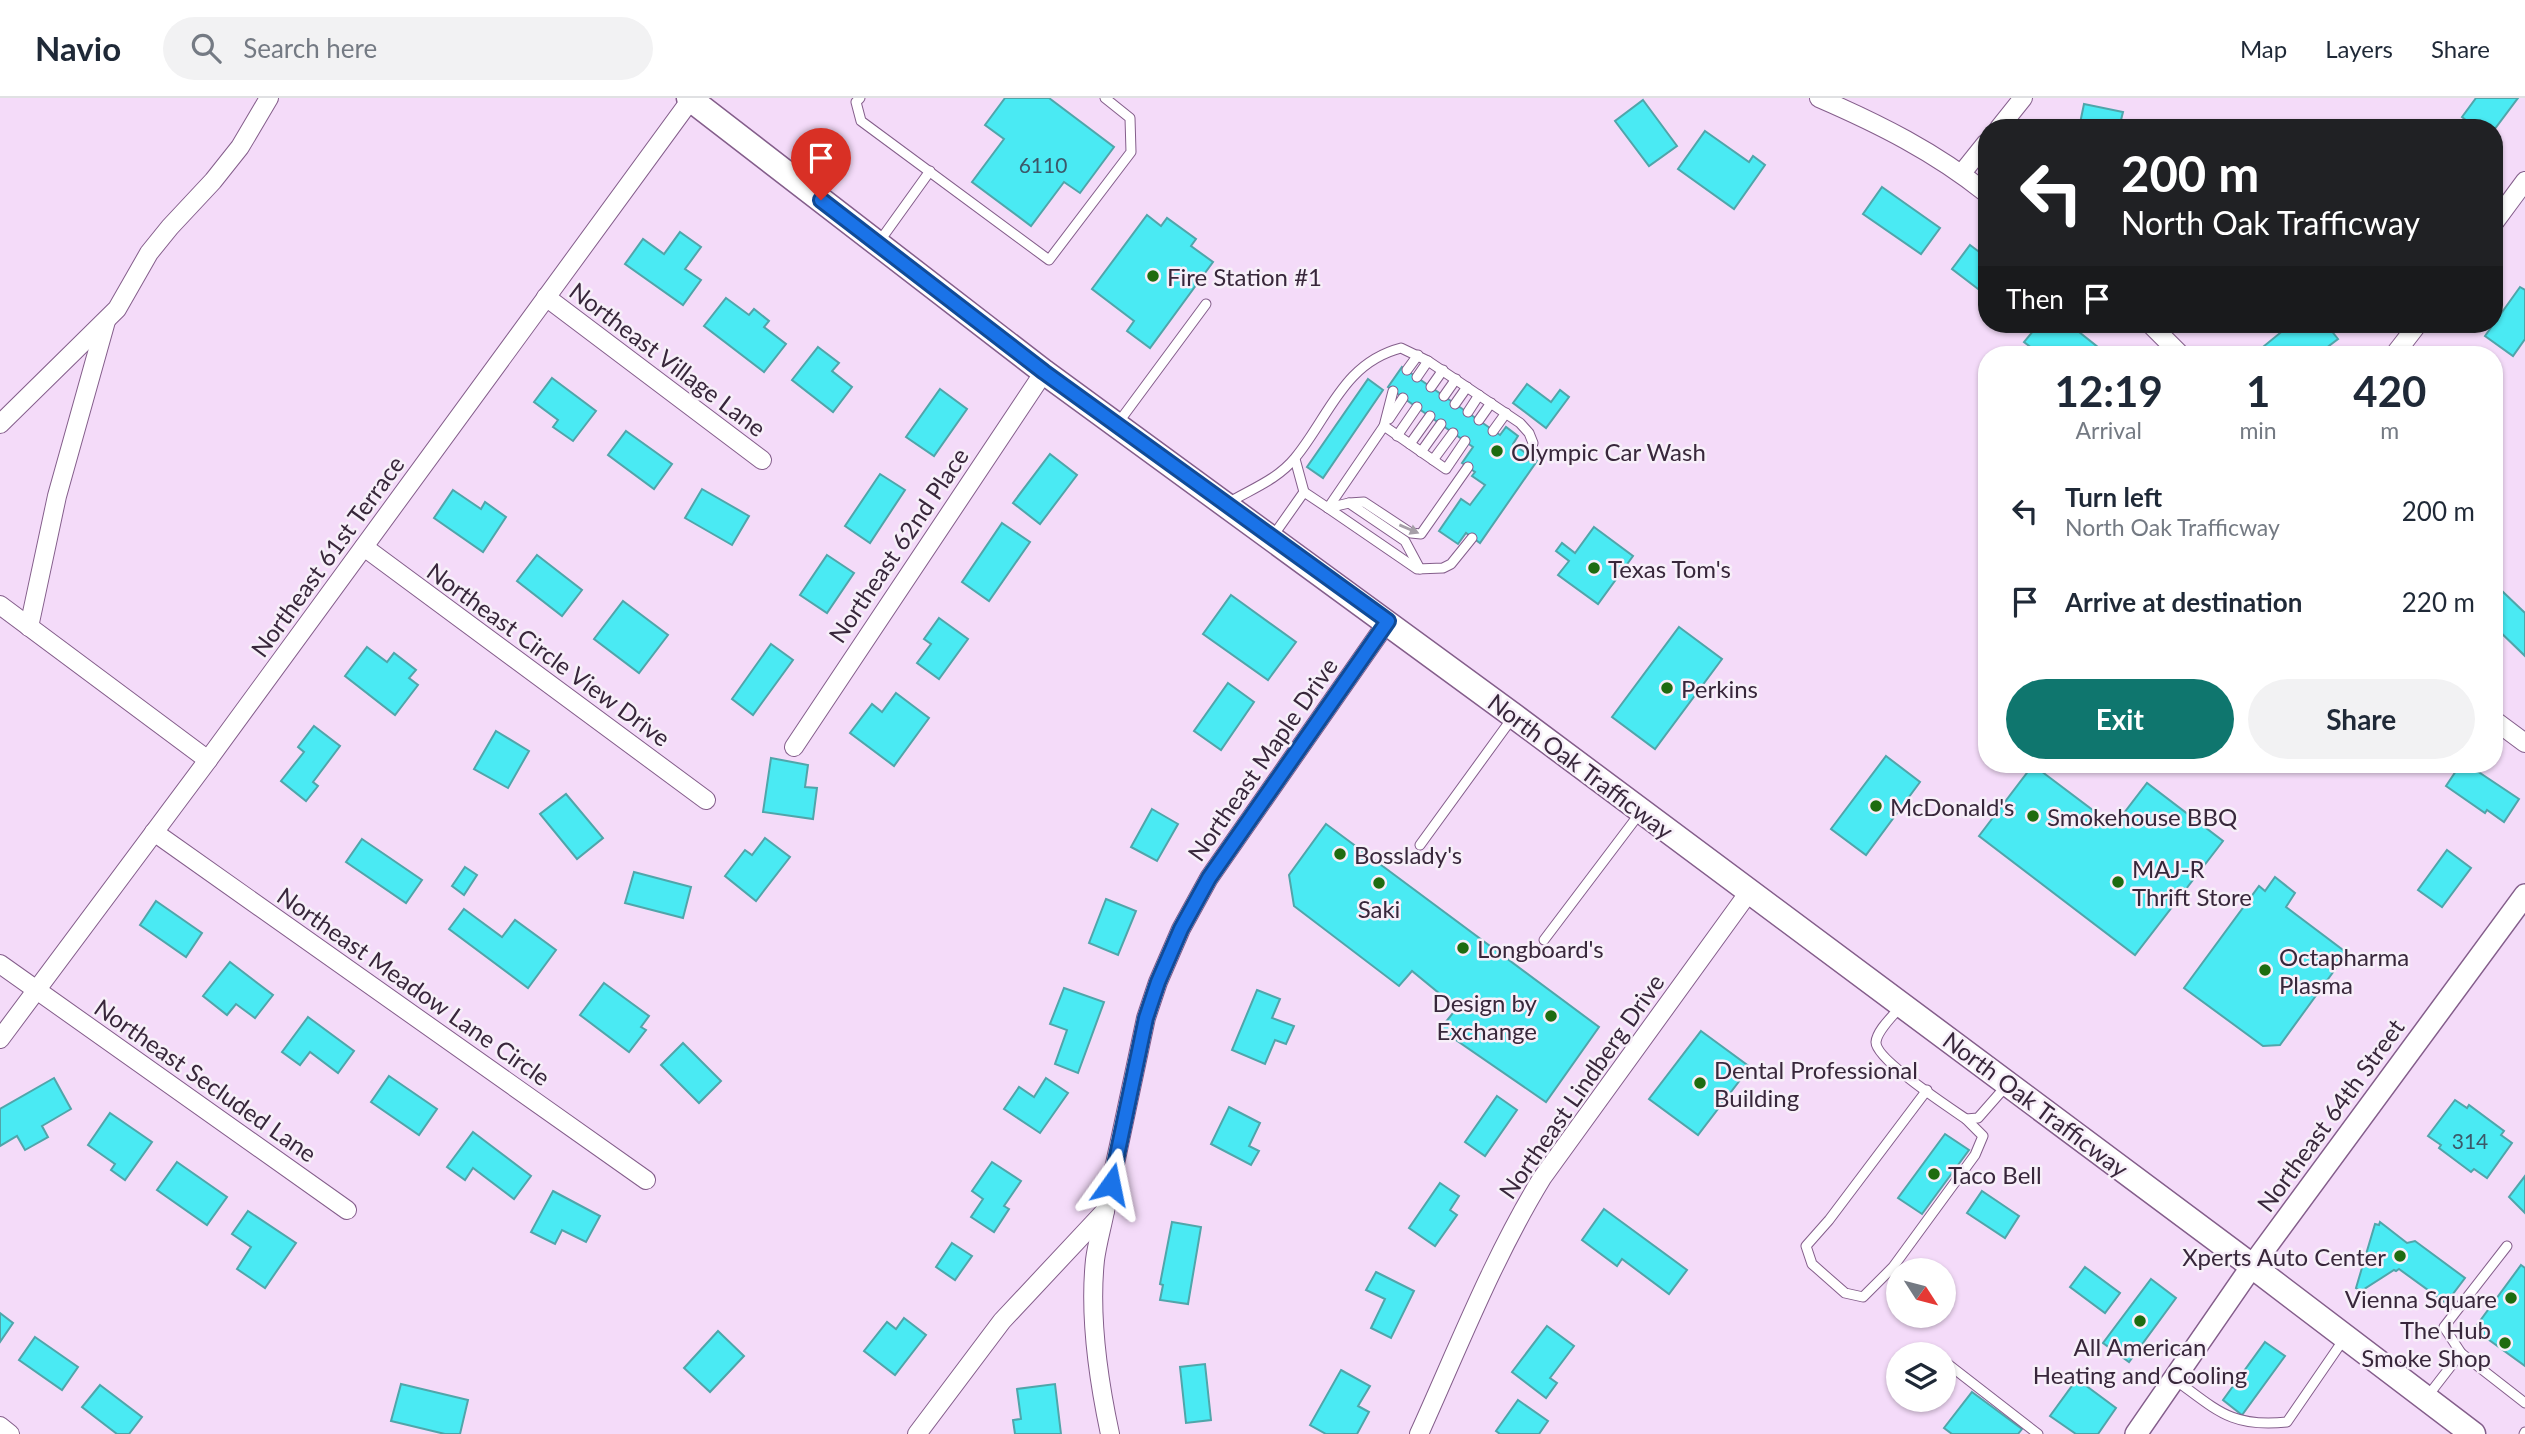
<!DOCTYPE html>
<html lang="en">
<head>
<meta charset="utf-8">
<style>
  :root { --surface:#fff; --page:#f2f2f3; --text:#1f2937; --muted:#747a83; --line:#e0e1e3; --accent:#0f766e }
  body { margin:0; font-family:Lato,sans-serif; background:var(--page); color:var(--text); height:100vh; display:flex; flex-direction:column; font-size:26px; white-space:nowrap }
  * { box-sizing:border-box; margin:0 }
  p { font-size:23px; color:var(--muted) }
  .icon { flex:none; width:38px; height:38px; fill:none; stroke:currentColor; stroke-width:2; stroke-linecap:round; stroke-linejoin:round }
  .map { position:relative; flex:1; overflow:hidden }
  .sheet { position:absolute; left:1978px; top:248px; width:525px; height:427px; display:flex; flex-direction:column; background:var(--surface); border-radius:28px; box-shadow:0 2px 5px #0004 }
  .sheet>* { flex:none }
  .top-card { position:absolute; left:1978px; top:21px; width:525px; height:214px; border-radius:28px; box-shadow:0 2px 5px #0004; background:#202124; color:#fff; overflow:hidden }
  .needle { width:46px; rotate:126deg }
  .controls { position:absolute; left:1886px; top:1160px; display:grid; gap:14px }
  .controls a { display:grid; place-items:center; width:70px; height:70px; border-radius:50%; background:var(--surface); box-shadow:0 2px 5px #0004; font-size:35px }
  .pin { position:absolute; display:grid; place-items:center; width:60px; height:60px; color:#fff; margin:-72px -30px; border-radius:50% 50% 50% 0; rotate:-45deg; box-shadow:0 0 7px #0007 }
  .pin .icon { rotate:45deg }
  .me { position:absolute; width:77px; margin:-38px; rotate:12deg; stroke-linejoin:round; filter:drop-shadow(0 0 5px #0008) }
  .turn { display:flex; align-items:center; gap:24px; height:147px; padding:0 28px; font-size:32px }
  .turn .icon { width:91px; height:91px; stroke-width:2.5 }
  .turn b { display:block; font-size:49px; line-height:60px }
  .then { display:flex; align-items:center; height:66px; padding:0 28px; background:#0003; gap:14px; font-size:26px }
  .eta { display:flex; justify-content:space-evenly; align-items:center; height:119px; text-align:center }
  .eta b { font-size:42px; font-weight:700; line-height:49px }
  .primary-button { display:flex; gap:14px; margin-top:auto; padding:14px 28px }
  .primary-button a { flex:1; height:80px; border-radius:42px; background:var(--accent); color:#fff; font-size:28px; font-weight:700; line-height:80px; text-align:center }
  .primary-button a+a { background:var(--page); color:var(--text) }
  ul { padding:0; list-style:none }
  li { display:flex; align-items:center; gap:21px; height:91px; padding:0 28px }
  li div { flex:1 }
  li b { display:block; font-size:26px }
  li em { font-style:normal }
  header { display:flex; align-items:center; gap:42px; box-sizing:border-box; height:98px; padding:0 35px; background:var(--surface); border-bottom:2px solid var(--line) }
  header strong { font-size:33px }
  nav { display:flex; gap:38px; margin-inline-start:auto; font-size:24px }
  .search { width:490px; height:63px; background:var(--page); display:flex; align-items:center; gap:18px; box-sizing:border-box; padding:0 24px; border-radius:38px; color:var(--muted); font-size:26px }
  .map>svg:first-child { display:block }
</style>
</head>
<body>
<header>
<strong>Navio</strong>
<div class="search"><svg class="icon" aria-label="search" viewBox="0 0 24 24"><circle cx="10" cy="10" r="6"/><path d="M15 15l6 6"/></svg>Search here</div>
<nav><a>Map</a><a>Layers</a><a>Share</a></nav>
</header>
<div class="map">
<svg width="2525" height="1336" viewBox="0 0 2525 1336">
  <rect width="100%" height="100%" fill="#f4dbf9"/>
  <g fill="#4aeaf3" stroke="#50a5aa" stroke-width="2">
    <polygon points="1005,0 1049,0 1114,49 1080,95 1064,84 1031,128 972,84 1004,41 985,27"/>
    <polygon points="2476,0 2518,0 2494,32 2494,30 2476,30 2462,19"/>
    <polygon points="1643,2 1677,48 1649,68 1615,23"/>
    <polygon points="2084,6 2123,14 2119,30 2079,30"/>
    <polygon points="1705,33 1749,64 1753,58 1765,67 1734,111 1678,71"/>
    <polygon points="1882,89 1940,130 1921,156 1863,116"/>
    <polygon points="1147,117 1161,128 1167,120 1196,141 1191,148 1213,164 1150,250 1127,233 1134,223 1092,191"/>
    <polygon points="680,134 701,149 685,171 701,182 683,207 625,166 643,141 664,156"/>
    <polygon points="1970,147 1986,159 1986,197 1952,171"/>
    <polygon points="2520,189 2525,192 2525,241 2513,258 2485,238"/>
    <polygon points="726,200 749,217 754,211 769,223 764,229 786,246 764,274 704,228"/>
    <polygon points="2039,226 2069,226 2099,250 2093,257 2041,257 2024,244"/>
    <polygon points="2291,226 2326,226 2338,241 2317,257 2262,257 2258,253"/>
    <polygon points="818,249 839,265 832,273 852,289 833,314 792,282"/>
    <polygon points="1402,269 1500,337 1506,329 1518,338 1513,346 1537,363 1480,445 1466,435 1458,446 1439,433 1461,401 1470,407 1485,387 1472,378 1475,374 1462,365 1473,349 1388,289"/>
    <polygon points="552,280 596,313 573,343 553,329 558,322 534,304"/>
    <polygon points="1368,281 1383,292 1323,380 1307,369"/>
    <polygon points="1527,286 1551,304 1560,292 1569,299 1546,330 1513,305"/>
    <polygon points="940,291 967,311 934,358 906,339"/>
    <polygon points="626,333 672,366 654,391 608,357"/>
    <polygon points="1050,356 1077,377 1040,426 1013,405"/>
    <polygon points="880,376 905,392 870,445 845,428"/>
    <polygon points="702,391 749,418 732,447 685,420"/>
    <polygon points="453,392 481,411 485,404 506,419 483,454 434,420"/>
    <polygon points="1002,425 1030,444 989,503 962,484"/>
    <polygon points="1594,429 1633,458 1598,506 1558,477 1569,463 1556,453 1562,445 1575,455"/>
    <polygon points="537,457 582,492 562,518 517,483"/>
    <polygon points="827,457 854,475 827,515 800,497"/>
    <polygon points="2501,492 2525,515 2525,558 2494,528 2494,499"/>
    <polygon points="1231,497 1296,544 1268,582 1203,536"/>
    <polygon points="623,503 668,537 639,575 594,541"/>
    <polygon points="939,520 968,541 939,581 917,565 931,546 924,541"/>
    <polygon points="1679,529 1722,561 1655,651 1612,619"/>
    <polygon points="771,546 793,562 753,617 732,601"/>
    <polygon points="367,549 387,564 394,555 416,572 409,580 418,587 395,617 345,578"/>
    <polygon points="1228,585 1254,604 1221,652 1194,633"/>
    <polygon points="896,595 929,620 894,668 850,635 872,606 882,614"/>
    <polygon points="314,628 340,648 313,684 318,688 306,703 281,683 304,654 298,649"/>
    <polygon points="496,633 529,653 508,690 474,671"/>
    <polygon points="1886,658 1920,684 1866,757 1831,731"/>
    <polygon points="771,660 808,667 805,689 817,690 813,721 763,714"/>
    <polygon points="2033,667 2114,728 2147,685 2223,743 2135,857 1979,738"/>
    <polygon points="2460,667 2468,667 2519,701 2504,724 2487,712 2485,715 2446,688"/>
    <polygon points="566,696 603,740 577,761 540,716"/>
    <polygon points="1152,711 1178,726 1157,763 1131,749"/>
    <polygon points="1326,726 1599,929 1546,1004 1440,931 1457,910 1412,873 1399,888 1294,808 1289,777"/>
    <polygon points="765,740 790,759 756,803 725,778 745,752 752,757"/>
    <polygon points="362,741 422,782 406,805 346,764"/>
    <polygon points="2447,752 2471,770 2442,809 2418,792"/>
    <polygon points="465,769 477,777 464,797 452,788"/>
    <polygon points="634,774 691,789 683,820 625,805"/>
    <polygon points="2275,779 2295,795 2286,809 2347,855 2280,947 2263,948 2184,890 2259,788 2265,793"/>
    <polygon points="1106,801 1136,813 1118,857 1089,845"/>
    <polygon points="156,803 202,835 186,859 140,827"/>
    <polygon points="464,811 502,839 515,822 556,852 528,890 449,831"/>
    <polygon points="230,864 273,897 255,920 236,906 227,917 203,898"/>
    <polygon points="604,885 649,918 641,929 646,932 629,954 580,917"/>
    <polygon points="1064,890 1104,904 1078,975 1055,966 1067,932 1050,926"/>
    <polygon points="1257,892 1280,901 1272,920 1294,928 1286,946 1275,942 1265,966 1232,952"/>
    <polygon points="308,919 354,953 338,975 310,954 300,967 282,954"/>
    <polygon points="1701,933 1750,969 1698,1037 1649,1001"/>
    <polygon points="683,945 721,983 699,1005 661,967"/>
    <polygon points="389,978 437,1011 419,1037 371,1004"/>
    <polygon points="54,980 71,1011 42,1028 48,1039 25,1052 17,1038 0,1048 0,1011"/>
    <polygon points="1046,980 1068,995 1040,1035 1004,1011 1019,989 1034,999"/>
    <polygon points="1497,998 1517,1012 1485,1058 1465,1044"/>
    <polygon points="2455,1002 2467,1010 2469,1007 2504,1033 2501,1037 2512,1045 2487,1080 2474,1071 2471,1074 2439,1050 2441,1047 2428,1038"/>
    <polygon points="1229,1009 1260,1025 1249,1048 1259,1053 1251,1067 1211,1046"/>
    <polygon points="110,1015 152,1044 125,1082 111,1072 115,1066 88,1047"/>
    <polygon points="473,1034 531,1078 514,1101 473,1070 465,1082 447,1069"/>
    <polygon points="1945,1036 1969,1052 1922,1116 1898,1100"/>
    <polygon points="177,1064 227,1099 207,1127 157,1092"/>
    <polygon points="992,1064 1021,1083 1004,1108 1009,1111 994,1134 971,1119 983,1101 972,1093"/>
    <polygon points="2525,1078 2525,1115 2509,1099"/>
    <polygon points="1440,1085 1459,1098 1450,1112 1457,1117 1435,1148 1409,1130"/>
    <polygon points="553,1093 600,1118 586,1144 562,1132 555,1146 531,1134"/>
    <polygon points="1982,1093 2019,1118 2005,1140 1967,1115"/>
    <polygon points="1604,1111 1687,1172 1669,1196 1622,1161 1617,1168 1582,1142"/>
    <polygon points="248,1113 296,1145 265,1190 237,1171 251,1149 232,1136"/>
    <polygon points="1172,1124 1201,1129 1188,1206 1160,1202 1163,1187 1160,1186"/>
    <polygon points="2380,1124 2407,1145 2415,1143 2465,1180 2446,1205 2399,1171 2396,1173 2394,1172 2361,1193 2356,1190 2375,1126 2379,1127"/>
    <polygon points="952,1145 972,1158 955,1182 936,1169"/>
    <polygon points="2521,1167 2525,1170 2525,1268 2474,1231"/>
    <polygon points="2085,1169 2120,1195 2105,1215 2070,1189"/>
    <polygon points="1376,1174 1414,1193 1391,1240 1371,1230 1385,1201 1366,1192"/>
    <polygon points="2151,1181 2176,1200 2129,1264 2103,1245"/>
    <polygon points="0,1215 13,1225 0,1244"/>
    <polygon points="904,1220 926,1237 895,1277 864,1253 887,1224 896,1231"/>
    <polygon points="1547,1228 1574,1248 1550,1280 1557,1285 1546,1300 1512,1274"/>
    <polygon points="718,1233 744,1258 710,1294 684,1270"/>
    <polygon points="35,1239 78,1269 62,1292 19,1262"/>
    <polygon points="2265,1244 2285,1258 2242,1317 2223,1302"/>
    <polygon points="1205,1266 1211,1322 1186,1325 1180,1269"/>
    <polygon points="1341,1272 1370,1288 1358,1308 1369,1314 1357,1336 1326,1336 1310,1327"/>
    <polygon points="2077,1281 2116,1310 2098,1336 2076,1336 2050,1318"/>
    <polygon points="401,1286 468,1302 460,1336 445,1336 391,1323"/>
    <polygon points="1055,1286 1061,1336 1015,1336 1013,1322 1021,1321 1017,1291"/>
    <polygon points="100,1287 142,1319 129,1336 117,1336 82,1309"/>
    <polygon points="1972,1294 2022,1331 2018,1336 1952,1336 1944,1330"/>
    <polygon points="1518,1302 1548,1323 1539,1336 1500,1336 1496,1333"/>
  </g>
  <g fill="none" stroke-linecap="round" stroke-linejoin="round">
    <defs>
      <g id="service">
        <polyline points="860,0 856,4 861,23 1049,162 1131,54 1130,20 1105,0"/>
        <polyline points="879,144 930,73"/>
        <polyline points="1407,272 1418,257"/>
        <polyline points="1417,279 1428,263"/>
        <polyline points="1431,289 1443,272"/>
        <polyline points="1444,298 1456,281"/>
        <polyline points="1455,306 1467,289"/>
        <polyline points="1468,314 1479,297"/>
        <polyline points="1389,321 1403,300"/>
        <polyline points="1479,322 1491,305"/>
        <polyline points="1118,325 1206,206"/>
        <polyline points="1384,328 1393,293"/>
        <polyline points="1493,333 1506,315"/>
        <polyline points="1397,338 1417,309"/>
        <polyline points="1410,346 1430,318"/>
        <polyline points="1421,354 1441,326"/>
        <polyline points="1295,361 1304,394"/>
        <polyline points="1433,362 1453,335"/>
        <path d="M1228 405C1251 391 1277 382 1295 360 1329 319 1343 265 1401 250L1428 263 1520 325 1529 335 1533 345 1530 358"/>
        <polyline points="1349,405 1364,404 1411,435 1421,436 1468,369"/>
        <polyline points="1328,410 1417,471 1443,470 1451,466 1472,440"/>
        <polyline points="1328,410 1349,405 1405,443 1420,471"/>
        <polyline points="1273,438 1304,394 1328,410 1384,328 1446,371 1465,343"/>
        <polyline points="1420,747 1513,619"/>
        <polyline points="1544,842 1640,715"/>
        <path d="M1901 908C1894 917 1877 932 1876 944 1875 961 1950 1010 1966 1021L1978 1020 2007 987"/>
        <polyline points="1927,992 1829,1122 1806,1148 1812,1166 1845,1195 1863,1199 1893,1169 1975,1057 1983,1038 1966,1021"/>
        <polyline points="2461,1255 2525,1305"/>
        <polyline points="1944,1263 2038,1336"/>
        <path d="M2174 1281C2217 1312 2231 1330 2287 1324L2344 1241"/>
        <polyline points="2427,1299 2461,1255 2444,1229 2507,1148"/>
        <polyline points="2524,1336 2525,1334"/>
      </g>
      <g id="minor">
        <path d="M1819 0C1879 26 1935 54 1986 95"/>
        <polyline points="1999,30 2023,0"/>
        <polyline points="1962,75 1986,45"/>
        <polyline points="2494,125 2525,83"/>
        <polyline points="546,199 762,362"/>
        <polyline points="2150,226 2181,257"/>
        <polyline points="2394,257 2418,226"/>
        <polyline points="0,326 117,211 149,155 170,129 213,83 240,49 269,0"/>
        <polyline points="364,449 706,702"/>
        <polyline points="0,507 208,662"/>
        <polyline points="29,529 57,398 106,223"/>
        <polyline points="2494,622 2525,645"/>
        <polyline points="794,649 1044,274"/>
        <polyline points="154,734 646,1082"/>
        <polyline points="0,866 347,1112"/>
        <polyline points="0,941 208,662 692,0"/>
        <path d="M1105 1113C1102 1129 1097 1146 1095 1162 1089 1219 1098 1280 1110 1336"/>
        <polyline points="0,1328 10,1336"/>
        <polyline points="917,1336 1002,1223 1105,1113 1146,920 1158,884 1181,831 1209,780 1388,523"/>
        <path d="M1419 1336C1458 1250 1493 1160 1542 1080L1749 794"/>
      </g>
      <polyline id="tertiary" points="2136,1336 2252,1168 2525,797"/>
      <polyline id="secondary" points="689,0 1044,274 1514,618 2252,1168 2473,1336"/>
    </defs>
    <use href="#service" stroke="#845e8b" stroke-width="11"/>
    <use href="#minor" stroke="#845e8b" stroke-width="20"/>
    <use href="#tertiary" stroke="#845e8b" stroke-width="24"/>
    <use href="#secondary" stroke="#845e8b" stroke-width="27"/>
    <use href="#service" stroke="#fff" stroke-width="9"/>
    <use href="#minor" stroke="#fff" stroke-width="18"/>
    <use href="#tertiary" stroke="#fff" stroke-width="21"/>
    <use href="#secondary" stroke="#fff" stroke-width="24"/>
  </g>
  <defs><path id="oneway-solid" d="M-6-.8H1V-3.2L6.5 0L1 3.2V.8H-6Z" transform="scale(1.75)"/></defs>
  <use fill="#a59ea7" href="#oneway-solid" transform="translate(1409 431) rotate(23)"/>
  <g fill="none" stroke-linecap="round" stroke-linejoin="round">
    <defs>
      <polyline id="route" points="821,102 1044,274 1388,523 1209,780 1181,831 1158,884 1146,920 1111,1086"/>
    </defs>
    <use href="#route" stroke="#114b97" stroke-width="18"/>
    <use href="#route" stroke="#1a73e8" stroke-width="12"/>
  </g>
  <g fill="#1e6c10" stroke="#f7eff9" stroke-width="2.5">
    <circle cx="1153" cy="178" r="7"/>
    <circle cx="1497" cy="353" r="7"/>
    <circle cx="1594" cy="470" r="7"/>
    <circle cx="1667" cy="590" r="7"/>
    <circle cx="1876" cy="708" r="7"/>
    <circle cx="2033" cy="718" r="7"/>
    <circle cx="1340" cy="756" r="7"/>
    <circle cx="2118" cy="784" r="7"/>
    <circle cx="1379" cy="785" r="7"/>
    <circle cx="1463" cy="850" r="7"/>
    <circle cx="2265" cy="872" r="7"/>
    <circle cx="1551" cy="918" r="7"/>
    <circle cx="1700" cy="985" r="7"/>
    <circle cx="1934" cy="1076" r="7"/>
    <circle cx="2400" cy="1158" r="7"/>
    <circle cx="2511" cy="1200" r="7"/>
    <circle cx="2140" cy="1223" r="7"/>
    <circle cx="2505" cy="1245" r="7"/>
  </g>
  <g text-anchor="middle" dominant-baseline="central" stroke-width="5" stroke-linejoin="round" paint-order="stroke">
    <g font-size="21" fill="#3c5869">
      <text x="1043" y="66">6110</text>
      <text x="2470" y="1042">314</text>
    </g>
    <g font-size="24" fill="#38273b" stroke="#f7eff9" text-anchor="start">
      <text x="1167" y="178">Fire Station #1</text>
      <text x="1511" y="353">Olympic Car Wash</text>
      <text x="1608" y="470">Texas Tom's</text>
      <text x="1681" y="590">Perkins</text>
      <text x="1890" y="708">McDonald's</text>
      <text x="2047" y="718">Smokehouse BBQ</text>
      <text x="1354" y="756">Bosslady's</text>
      <text x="2132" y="770">MAJ-R<tspan x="2132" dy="28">Thrift Store</tspan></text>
      <text x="1379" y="810" text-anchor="middle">Saki</text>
      <text x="1477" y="850">Longboard's</text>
      <text x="2279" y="858">Octapharma<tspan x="2279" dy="28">Plasma</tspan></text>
      <text x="1537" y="904" text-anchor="end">Design by<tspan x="1537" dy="28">Exchange</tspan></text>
      <text x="1714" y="971">Dental Professional<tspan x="1714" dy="28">Building</tspan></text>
      <text x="1948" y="1076">Taco Bell</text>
      <text x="2386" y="1158" text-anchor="end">Xperts Auto Center</text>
      <text x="2497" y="1200" text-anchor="end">Vienna Square</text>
      <text x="2491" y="1231" text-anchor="end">The Hub<tspan x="2491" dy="28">Smoke Shop</tspan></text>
      <text x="2140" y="1248" text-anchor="middle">All American<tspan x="2140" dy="28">Heating and Cooling</tspan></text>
    </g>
    <g font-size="24" fill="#38273b" stroke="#f7eff9">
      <text transform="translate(668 261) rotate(37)">Northeast Village Lane</text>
      <text transform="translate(898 447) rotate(-56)">Northeast 62nd Place</text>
      <text transform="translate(327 458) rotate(-54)">Northeast 61st Terrace</text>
      <text transform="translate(549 556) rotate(36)">Northeast Circle View Drive</text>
      <text transform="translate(1262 661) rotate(-55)">Northeast Maple Drive</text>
      <text transform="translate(1581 668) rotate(37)">North Oak Trafficway</text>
      <text transform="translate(414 888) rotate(35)">Northeast Meadow Lane Circle</text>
      <text transform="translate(206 982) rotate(35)">Northeast Secluded Lane</text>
      <text transform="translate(1581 988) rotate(-55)">Northeast Lindberg Drive</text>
      <text transform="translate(2036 1006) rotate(37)">North Oak Trafficway</text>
      <text transform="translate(2330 1017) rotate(-54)">Northeast 64th Street</text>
    </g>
  </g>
</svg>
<div class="controls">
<a><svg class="needle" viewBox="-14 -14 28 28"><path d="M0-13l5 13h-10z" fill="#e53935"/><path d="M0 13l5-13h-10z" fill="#747a83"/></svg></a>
<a><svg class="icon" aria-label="layers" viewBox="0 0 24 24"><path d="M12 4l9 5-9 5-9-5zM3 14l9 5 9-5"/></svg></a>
</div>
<div class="pin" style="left:821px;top:102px;background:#d93025"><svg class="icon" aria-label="arrive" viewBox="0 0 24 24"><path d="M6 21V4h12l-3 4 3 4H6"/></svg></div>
<svg class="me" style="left:1111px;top:1086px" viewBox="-20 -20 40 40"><path d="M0-17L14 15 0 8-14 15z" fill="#1a73e8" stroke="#fff" stroke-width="4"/></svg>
<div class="top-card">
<div class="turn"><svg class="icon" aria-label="left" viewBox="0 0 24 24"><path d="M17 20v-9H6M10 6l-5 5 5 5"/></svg><div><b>200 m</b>North Oak Trafficway</div></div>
<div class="then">Then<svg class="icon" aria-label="arrive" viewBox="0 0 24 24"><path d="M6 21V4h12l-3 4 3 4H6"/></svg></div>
</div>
<section class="sheet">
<div class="eta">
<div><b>12:19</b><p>Arrival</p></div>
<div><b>1</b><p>min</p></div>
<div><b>420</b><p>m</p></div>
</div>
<ul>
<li><svg class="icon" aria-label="left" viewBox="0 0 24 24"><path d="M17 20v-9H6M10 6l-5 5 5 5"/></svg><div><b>Turn left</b><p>North Oak Trafficway</p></div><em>200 m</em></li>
<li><svg class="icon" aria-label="arrive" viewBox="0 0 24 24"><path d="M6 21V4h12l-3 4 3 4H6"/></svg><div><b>Arrive at destination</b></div><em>220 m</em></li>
</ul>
<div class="primary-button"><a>Exit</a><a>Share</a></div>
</section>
</div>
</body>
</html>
